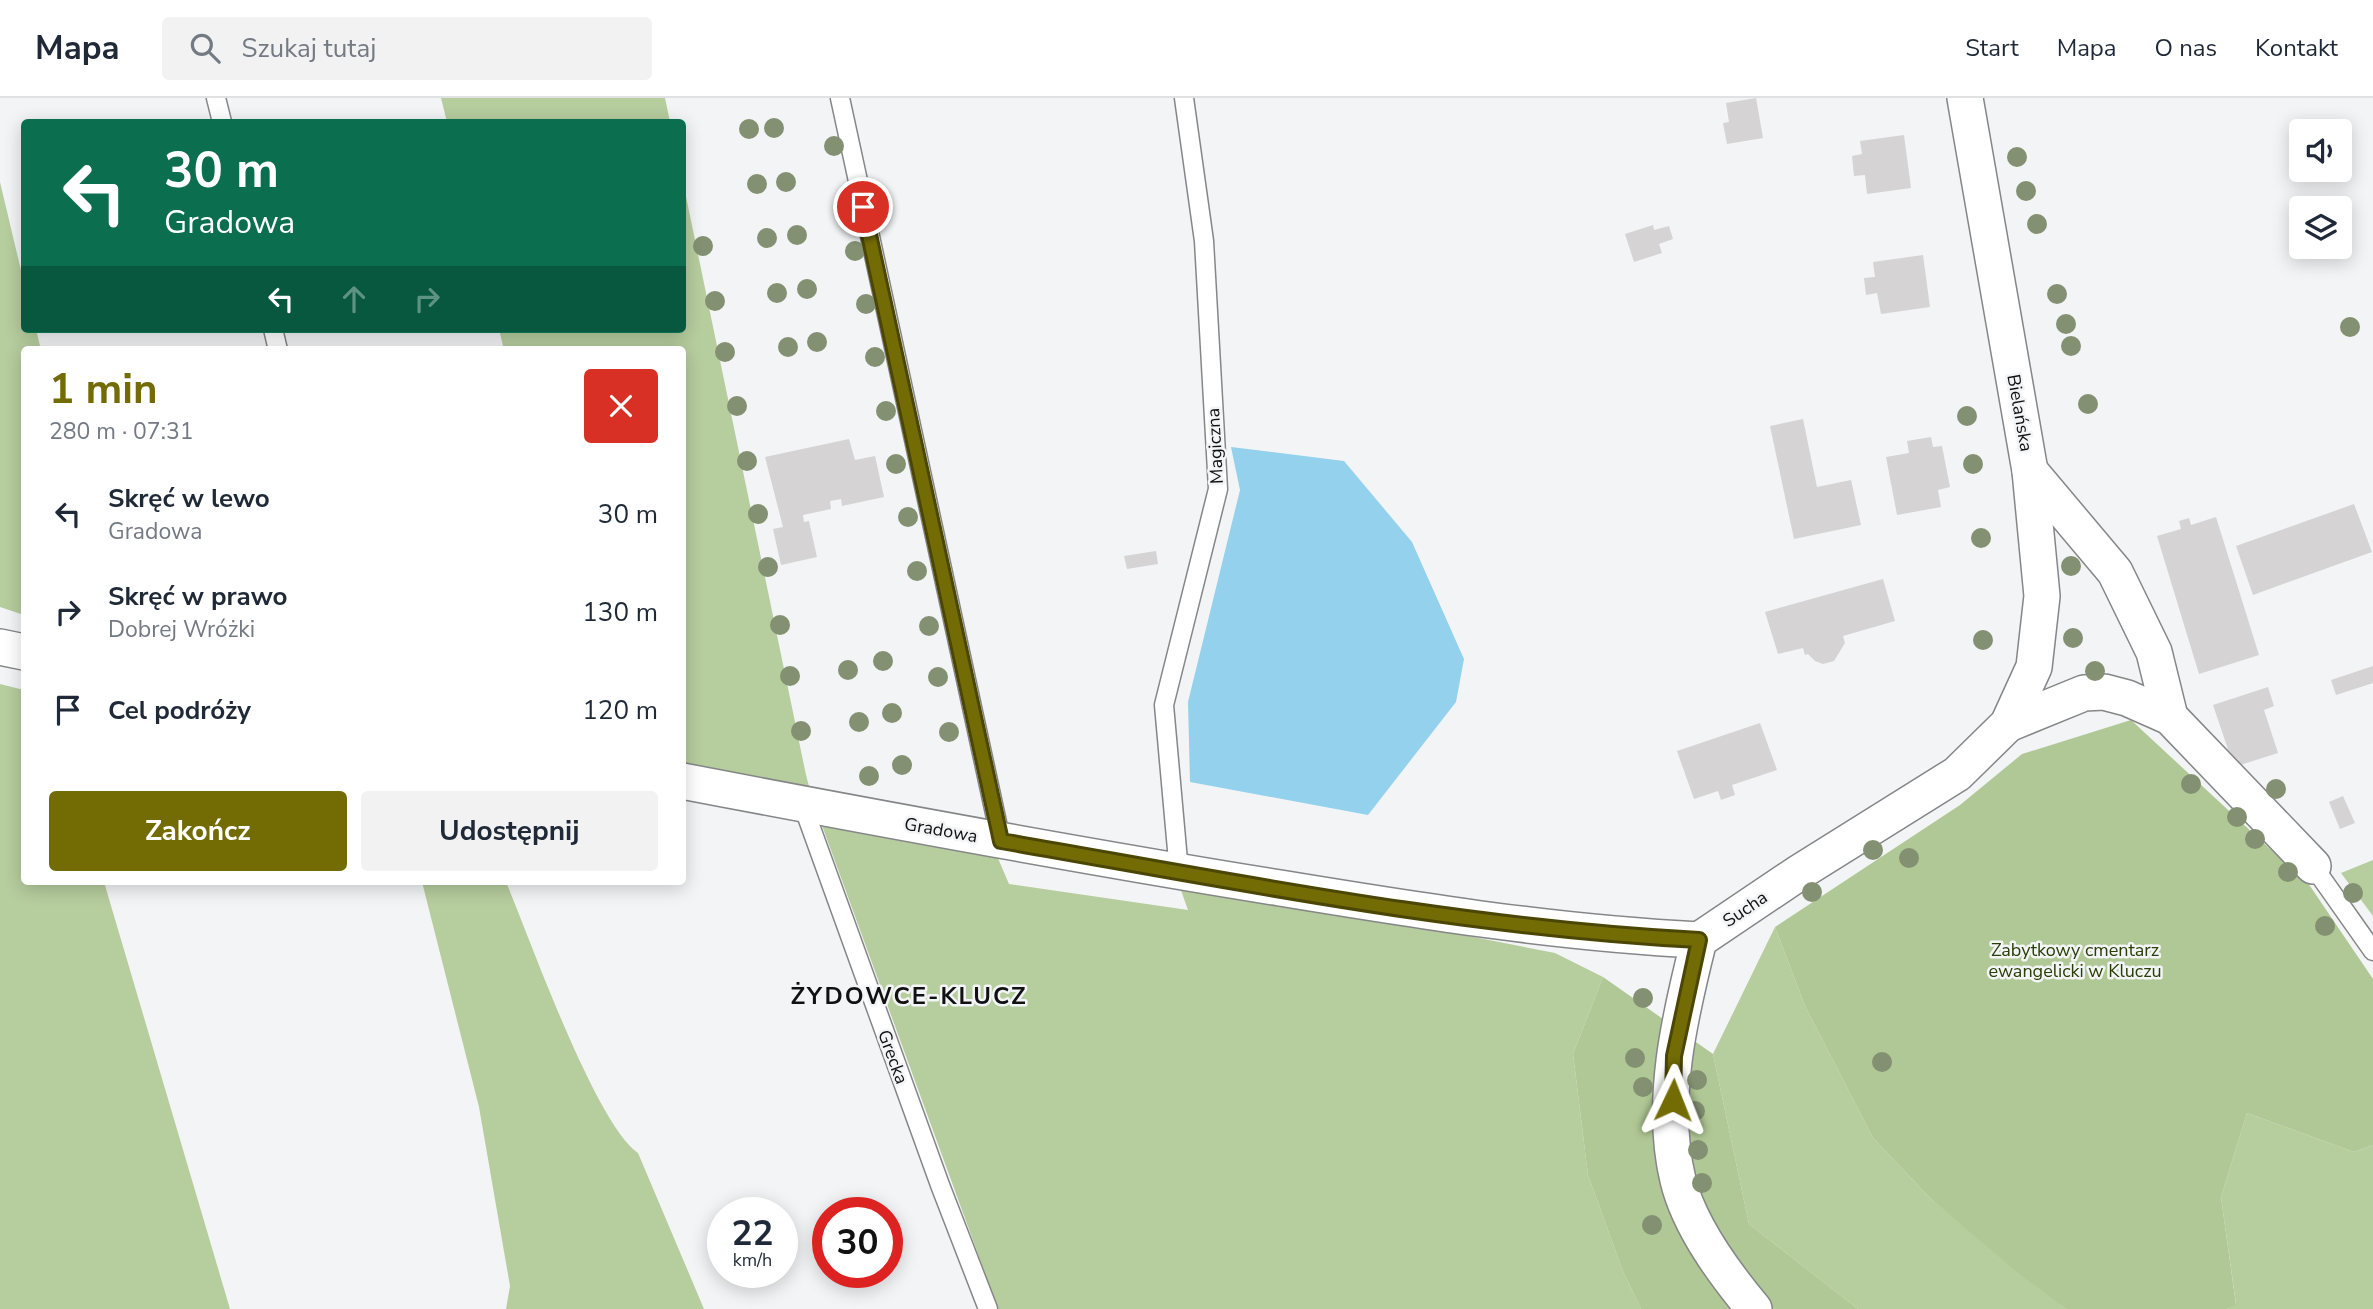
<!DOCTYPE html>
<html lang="pl">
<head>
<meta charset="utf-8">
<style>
  :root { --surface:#fff; --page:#f2f2f3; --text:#1f2937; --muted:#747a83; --line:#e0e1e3; --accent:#736b04 }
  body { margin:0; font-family:"Nunito Sans",sans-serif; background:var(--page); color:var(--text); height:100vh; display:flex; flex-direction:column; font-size:26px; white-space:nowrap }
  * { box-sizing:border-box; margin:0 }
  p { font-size:23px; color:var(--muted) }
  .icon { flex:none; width:38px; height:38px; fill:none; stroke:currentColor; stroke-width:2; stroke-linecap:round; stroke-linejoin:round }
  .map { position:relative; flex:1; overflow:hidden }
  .drawer { position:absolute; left:21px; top:248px; width:665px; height:539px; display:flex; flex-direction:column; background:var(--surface); border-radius:7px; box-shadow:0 4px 18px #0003 }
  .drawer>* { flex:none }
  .top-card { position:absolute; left:21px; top:21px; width:665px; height:214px; border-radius:7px; box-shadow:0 4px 18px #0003; background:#0b6e4f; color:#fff; overflow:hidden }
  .buttons { position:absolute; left:2289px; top:21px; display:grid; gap:14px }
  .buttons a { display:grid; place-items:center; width:63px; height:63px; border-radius:7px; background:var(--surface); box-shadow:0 4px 18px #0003; font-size:35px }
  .speed { position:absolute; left:707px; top:1099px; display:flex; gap:14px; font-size:35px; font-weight:700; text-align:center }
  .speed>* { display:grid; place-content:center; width:91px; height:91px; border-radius:50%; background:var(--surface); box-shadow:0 4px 18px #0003; line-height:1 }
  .speed small { font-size:18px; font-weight:400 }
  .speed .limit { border:10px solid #d22; background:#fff; color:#111 }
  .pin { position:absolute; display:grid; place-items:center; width:60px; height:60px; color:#fff; margin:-30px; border:4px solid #fff; border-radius:50%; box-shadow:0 2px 7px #0007 }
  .me { position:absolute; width:77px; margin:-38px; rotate:2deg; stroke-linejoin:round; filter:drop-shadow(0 0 5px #0008) }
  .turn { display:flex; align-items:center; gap:24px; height:147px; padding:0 28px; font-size:32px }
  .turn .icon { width:91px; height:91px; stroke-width:2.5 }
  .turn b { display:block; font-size:49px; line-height:60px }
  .lanes { display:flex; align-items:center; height:66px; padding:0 28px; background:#0003; justify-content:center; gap:35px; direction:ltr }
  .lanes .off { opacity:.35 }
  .round { display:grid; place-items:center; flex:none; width:74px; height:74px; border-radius:7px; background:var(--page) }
  .headline { display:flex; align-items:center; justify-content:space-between; height:119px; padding:0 28px }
  h1 { font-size:42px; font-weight:700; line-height:52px; color:var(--accent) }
  .cta { display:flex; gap:14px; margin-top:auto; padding:14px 28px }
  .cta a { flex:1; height:80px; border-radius:7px; background:var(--accent); color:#fff; font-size:28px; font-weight:700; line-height:80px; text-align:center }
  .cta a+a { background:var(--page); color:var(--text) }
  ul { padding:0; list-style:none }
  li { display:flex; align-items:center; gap:21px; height:98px; padding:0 28px }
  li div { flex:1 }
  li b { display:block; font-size:26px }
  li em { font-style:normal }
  header { display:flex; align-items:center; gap:42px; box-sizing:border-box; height:98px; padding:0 35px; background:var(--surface); border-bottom:2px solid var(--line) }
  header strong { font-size:33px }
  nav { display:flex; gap:38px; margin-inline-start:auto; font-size:24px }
  .search { width:490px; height:63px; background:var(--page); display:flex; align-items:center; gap:18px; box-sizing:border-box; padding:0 24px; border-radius:7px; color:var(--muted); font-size:26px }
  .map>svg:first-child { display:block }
</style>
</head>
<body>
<header>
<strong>Mapa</strong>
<div class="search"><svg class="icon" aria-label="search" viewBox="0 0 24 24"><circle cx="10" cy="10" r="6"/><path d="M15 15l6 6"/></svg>Szukaj tutaj</div>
<nav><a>Start</a><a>Mapa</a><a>O nas</a><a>Kontakt</a></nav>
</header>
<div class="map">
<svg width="2373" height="1211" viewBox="0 0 2373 1211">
  <rect width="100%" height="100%" fill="#f3f4f6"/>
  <g fill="#b6cd9e">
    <polygon points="441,0 665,0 670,24 447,24"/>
    <polygon points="0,84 24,185 24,231 36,231 41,252 24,252 24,517 0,509"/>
    <polygon points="683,84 806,677 811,696 683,670 682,252 504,252 499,231 682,231"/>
    <polygon points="0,586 24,592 24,784 104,784 230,1211 0,1211"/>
    <polygon points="820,722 994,751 1009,786 1188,812 1177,781 1555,855 1603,879 1573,956 1588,1077 1622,1171 1641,1211 998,1211"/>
    <polygon points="2373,762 2373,818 2341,775"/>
    <path d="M422 784H506C530 841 595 1025 638 1055L704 1211H506L510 1188 479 1009Z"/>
    <polygon points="1775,829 1805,908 1873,1040 1932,1102 2066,1211 1858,1211 1749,1126 1713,956"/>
    <polygon points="2247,1015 2354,1054 2373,1047 2373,1211 2227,1211 2236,1206 2221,1099"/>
  </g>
  <g fill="#b0c895">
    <polygon points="2131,622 2310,788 2373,881 2373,1047 2354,1054 2247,1015 2221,1099 2236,1207 2227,1211 2066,1211 2017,1174 1932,1102 1873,1040 1805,908 1775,829 1960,707 2022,656"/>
    <polygon points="1603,879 1713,956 1749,1126 1858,1211 1641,1211 1622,1171 1588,1077 1573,956"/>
  </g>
  <polygon fill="#93d1ed" points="1231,349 1344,363 1412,444 1464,561 1456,604 1368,717 1190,684 1188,604 1240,392"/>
  <g fill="#d5d3d4">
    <polygon points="1756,0 1763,40 1727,46 1723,25 1729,24 1726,5"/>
    <polygon points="1904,37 1911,90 1867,96 1865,77 1854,78 1852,58 1862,56 1860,43"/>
    <polygon points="1653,127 1654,132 1669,128 1673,141 1659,146 1662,155 1634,164 1625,136"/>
    <polygon points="1923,157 1930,209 1881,216 1877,195 1866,197 1864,180 1875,179 1873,164"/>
    <polygon points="1803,321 1817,389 1851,382 1861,427 1794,441 1770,328"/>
    <polygon points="1931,339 1933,349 1942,348 1950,389 1938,392 1941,409 1897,417 1886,359 1909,355 1907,343"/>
    <polygon points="849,341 855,362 875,358 884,399 842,408 841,401 830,403 831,411 803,417 804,424 809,423 817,459 781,467 773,431 783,429 765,359"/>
    <polygon points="2354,406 2372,454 2253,497 2236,448"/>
    <polygon points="2216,419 2259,557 2199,576 2157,438 2181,431 2179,423 2189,420 2191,427"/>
    <polygon points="1156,453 1158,466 1127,471 1124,458"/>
    <polygon points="1883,481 1895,523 1843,538 1845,545 1834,563 1823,566 1815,563 1808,556 1805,557 1803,550 1778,556 1765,514"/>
    <polygon points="2373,568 2373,585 2336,597 2331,582"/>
    <polygon points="2268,589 2274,608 2264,612 2278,655 2234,669 2213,607"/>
    <polygon points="1760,625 1777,672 1732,687 1735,697 1721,702 1718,693 1694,701 1677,653"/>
    <polygon points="2343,698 2355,725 2340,731 2329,704"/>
  </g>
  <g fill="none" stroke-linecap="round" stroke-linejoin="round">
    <defs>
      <g id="service">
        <polyline points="216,0 222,24"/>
        <polyline points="840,0 1001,743"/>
        <polyline points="273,231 278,252"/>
        <polyline points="802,705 940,1087 988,1211"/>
        <polyline points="2313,768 2373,853"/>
        <polyline points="1179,774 1164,607 1218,391 1204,143 1184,0"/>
      </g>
      <g id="minor">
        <polyline points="2030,373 2115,474 2154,554 2170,619"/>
        <polyline points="0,549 24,554"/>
        <polyline points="2008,626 2084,595 2104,594 2127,600 2170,619 2313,768"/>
        <path d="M682 683C881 721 1080 758 1280 790 1420 813 1557 835 1699 842"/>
        <path d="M1754 1211C1724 1175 1689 1128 1678 1082 1659 1005 1680 917 1699 842L1800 774 1957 676 2008 626 2034 569 2042 498 2030 373 1965 0"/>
      </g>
    </defs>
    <use href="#service" stroke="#858688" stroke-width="21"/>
    <use href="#minor" stroke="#858688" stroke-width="38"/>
    <use href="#service" stroke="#fff" stroke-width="18"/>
    <use href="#minor" stroke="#fff" stroke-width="35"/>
  </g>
  <g fill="#839071">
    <circle cx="774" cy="30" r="10"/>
    <circle cx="749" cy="31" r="10"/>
    <circle cx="834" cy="48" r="10"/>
    <circle cx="2017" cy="59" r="10"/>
    <circle cx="786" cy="84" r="10"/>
    <circle cx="757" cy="86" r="10"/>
    <circle cx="2026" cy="93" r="10"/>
    <circle cx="2037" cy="126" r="10"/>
    <circle cx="797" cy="137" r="10"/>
    <circle cx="767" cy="140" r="10"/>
    <circle cx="703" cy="148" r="10"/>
    <circle cx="855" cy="153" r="10"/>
    <circle cx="807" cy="191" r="10"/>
    <circle cx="777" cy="195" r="10"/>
    <circle cx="2057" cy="196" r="10"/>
    <circle cx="715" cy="203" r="10"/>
    <circle cx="866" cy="206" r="10"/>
    <circle cx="2066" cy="226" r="10"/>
    <circle cx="2350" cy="229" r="10"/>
    <circle cx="817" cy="244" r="10"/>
    <circle cx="2071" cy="248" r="10"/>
    <circle cx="788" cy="249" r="10"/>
    <circle cx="725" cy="254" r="10"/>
    <circle cx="875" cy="259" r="10"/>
    <circle cx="2088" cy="306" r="10"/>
    <circle cx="737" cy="308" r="10"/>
    <circle cx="886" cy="313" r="10"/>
    <circle cx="1967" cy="318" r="10"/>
    <circle cx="747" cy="363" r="10"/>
    <circle cx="896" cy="366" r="10"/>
    <circle cx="1973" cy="366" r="10"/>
    <circle cx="758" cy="416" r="10"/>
    <circle cx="908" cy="419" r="10"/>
    <circle cx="1981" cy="440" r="10"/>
    <circle cx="2071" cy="468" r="10"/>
    <circle cx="768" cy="469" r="10"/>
    <circle cx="917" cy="473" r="10"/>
    <circle cx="780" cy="527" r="10"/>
    <circle cx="929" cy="528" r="10"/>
    <circle cx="2073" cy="540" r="10"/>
    <circle cx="1983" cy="542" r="10"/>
    <circle cx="883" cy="563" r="10"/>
    <circle cx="848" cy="572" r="10"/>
    <circle cx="2095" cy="573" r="10"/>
    <circle cx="790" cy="578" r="10"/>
    <circle cx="938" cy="579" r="10"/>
    <circle cx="892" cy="615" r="10"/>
    <circle cx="859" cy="624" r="10"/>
    <circle cx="801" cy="633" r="10"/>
    <circle cx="949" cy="634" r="10"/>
    <circle cx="902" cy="667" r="10"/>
    <circle cx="869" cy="678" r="10"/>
    <circle cx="2191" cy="686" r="10"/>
    <circle cx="2276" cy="691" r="10"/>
    <circle cx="2237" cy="719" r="10"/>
    <circle cx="2255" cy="741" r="10"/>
    <circle cx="1873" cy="752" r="10"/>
    <circle cx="1909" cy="760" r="10"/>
    <circle cx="2288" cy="774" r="10"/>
    <circle cx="1812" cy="794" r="10"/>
    <circle cx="2353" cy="795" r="10"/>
    <circle cx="2325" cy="828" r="10"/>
    <circle cx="1643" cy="900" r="10"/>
    <circle cx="1635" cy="960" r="10"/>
    <circle cx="1882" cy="964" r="10"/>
    <circle cx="1697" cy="982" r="10"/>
    <circle cx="1643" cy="989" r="10"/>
    <circle cx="1695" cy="1013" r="10"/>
    <circle cx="1698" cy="1052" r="10"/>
    <circle cx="1702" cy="1085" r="10"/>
    <circle cx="1652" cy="1127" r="10"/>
  </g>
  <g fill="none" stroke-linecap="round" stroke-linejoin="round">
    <defs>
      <path id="route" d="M863 109 1001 743C1232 783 1464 830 1699 842L1674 958 1673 1002"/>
    </defs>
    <use href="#route" stroke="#4b4603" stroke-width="18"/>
    <use href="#route" stroke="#736b04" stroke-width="12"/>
  </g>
  <g text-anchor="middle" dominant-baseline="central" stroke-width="5" stroke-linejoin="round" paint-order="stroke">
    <g font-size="18" fill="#111112" stroke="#f3f4f6">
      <text transform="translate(2020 315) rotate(80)">Bielańska</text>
      <text transform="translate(1215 348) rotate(-93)">Magiczna</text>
      <text transform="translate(941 732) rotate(10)">Gradowa</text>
      <text transform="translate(1745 811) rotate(-34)">Sucha</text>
      <text transform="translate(893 959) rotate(70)">Grecka</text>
    </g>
    <g font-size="18" fill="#283e04" stroke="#f3f4f6">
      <text x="2075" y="852">Zabytkowy cmentarz<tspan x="2075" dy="21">ewangelicki w Kluczu</tspan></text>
    </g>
    <g font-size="24" font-weight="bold" letter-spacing="2" fill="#111112" stroke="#f3f4f6">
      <text x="909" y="898">ŻYDOWCE-KLUCZ</text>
    </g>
  </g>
</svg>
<div class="buttons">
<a><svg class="icon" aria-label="sound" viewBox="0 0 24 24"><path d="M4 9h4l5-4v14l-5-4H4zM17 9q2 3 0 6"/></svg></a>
<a><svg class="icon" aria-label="layers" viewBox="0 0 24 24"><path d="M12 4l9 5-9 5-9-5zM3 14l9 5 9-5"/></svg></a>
</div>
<div class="speed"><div>22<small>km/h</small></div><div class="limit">30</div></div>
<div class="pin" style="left:863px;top:109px;background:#d93025"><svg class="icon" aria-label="arrive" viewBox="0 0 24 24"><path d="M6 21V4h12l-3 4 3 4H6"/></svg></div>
<svg class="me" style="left:1673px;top:1002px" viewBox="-20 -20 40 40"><path d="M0-17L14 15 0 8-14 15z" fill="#736b04" stroke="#fff" stroke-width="4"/></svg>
<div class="top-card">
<div class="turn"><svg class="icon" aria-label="left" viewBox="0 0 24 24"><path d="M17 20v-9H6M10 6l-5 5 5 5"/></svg><div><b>30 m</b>Gradowa</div></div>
<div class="lanes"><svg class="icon" aria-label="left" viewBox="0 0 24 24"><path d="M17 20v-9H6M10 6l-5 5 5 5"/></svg><svg class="icon off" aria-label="ahead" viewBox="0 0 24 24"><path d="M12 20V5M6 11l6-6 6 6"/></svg><svg class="icon off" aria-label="right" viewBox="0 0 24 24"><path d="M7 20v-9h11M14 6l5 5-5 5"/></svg></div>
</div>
<section class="drawer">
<div class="headline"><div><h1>1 min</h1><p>280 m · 07:31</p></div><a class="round" style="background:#d93025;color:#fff"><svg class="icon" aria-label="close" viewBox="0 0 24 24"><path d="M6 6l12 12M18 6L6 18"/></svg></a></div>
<ul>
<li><svg class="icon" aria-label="left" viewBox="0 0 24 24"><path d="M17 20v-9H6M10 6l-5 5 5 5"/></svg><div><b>Skręć w lewo</b><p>Gradowa</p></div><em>30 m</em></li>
<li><svg class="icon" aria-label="right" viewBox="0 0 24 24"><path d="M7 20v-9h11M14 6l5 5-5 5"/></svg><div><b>Skręć w prawo</b><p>Dobrej Wróżki</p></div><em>130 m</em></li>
<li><svg class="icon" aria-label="arrive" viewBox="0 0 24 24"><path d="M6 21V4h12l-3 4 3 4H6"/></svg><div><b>Cel podróży</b></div><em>120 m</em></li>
</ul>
<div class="cta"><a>Zakończ</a><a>Udostępnij</a></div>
</section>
</div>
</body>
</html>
